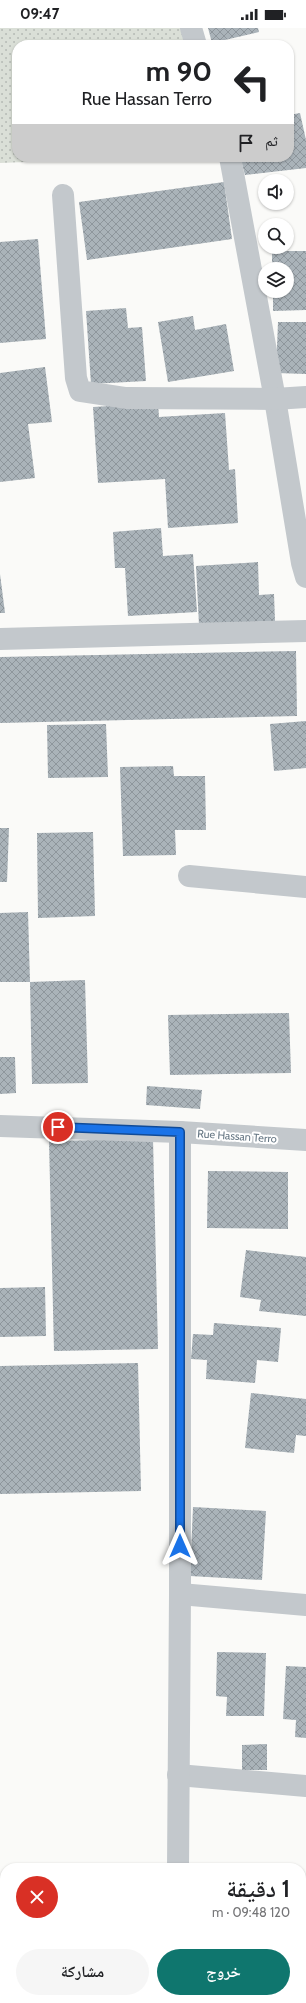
<!DOCTYPE html>
<html lang="ar">
<head>
<meta charset="utf-8">
<style>
  :root { --surface:#fff; --page:#f6f6f6; --text:#202124; --muted:#757577; --accent:#0f766e }
  body { margin:0; font-family:Cabin,"Noto Naskh Arabic",sans-serif; background:var(--page); color:var(--text); direction:rtl; height:100vh; display:flex; flex-direction:column; font-size:15px; white-space:nowrap }
  * { box-sizing:border-box; margin:0 }
  p { font-size:13px; color:var(--muted) }
  .icon { flex:none; width:22px; height:22px; fill:none; stroke:currentColor; stroke-width:2; stroke-linecap:round; stroke-linejoin:round }
  .map { position:relative; flex:1; overflow:hidden; direction:ltr }
  .details { position:absolute; left:0px; top:1835px; width:306px; height:140px; display:flex; flex-direction:column; background:var(--surface); border-radius:16px 16px 0 0; box-shadow:0 1px 3px #0004; direction:rtl }
  .details>* { flex:none }
  .hud { position:absolute; left:12px; top:12px; width:282px; height:122px; border-radius:16px; box-shadow:0 1px 3px #0004; direction:rtl; background:#fff; color:var(--text); overflow:hidden }
  .fabs { position:absolute; left:258px; top:146px; display:grid; gap:8px }
  .fabs a { display:grid; place-items:center; width:36px; height:36px; border-radius:50%; background:var(--surface); box-shadow:0 1px 3px #0004; font-size:20px }
  .pin { position:absolute; display:grid; place-items:center; width:34px; height:34px; color:#fff; margin:-17px; border:2px solid #fff; border-radius:50%; box-shadow:0 1px 4px #0007 }
  .me { position:absolute; width:44px; margin:-22px; rotate:0deg; stroke-linejoin:round; filter:drop-shadow(0 0 3px #0008) }
  .turn { display:flex; align-items:center; gap:14px; height:84px; padding:0 16px; font-size:18px }
  .turn .icon { width:52px; height:52px; stroke-width:2.5 }
  .turn b { display:block; font-size:28px; line-height:34px }
  .then { display:flex; align-items:center; height:38px; padding:0 16px; background:#0003; gap:8px; font-size:15px }
  .round { display:grid; place-items:center; flex:none; width:42px; height:42px; border-radius:21px; background:var(--page) }
  .summary { display:flex; align-items:center; justify-content:space-between; height:68px; padding:0 16px }
  h1 { font-size:24px; font-weight:600; line-height:30px }
  .primary-button { display:flex; gap:8px; margin-top:auto; padding:8px 16px }
  .primary-button a { flex:1; height:46px; border-radius:24px; background:var(--accent); color:#fff; font-size:16px; font-weight:600; line-height:46px; text-align:center }
  .primary-button a+a { background:var(--page); color:var(--text) }
  .status { display:flex; justify-content:space-between; align-items:center; height:28px; padding:0 20px; background:var(--surface); direction:ltr }
  .status svg { height:11px; fill:currentColor }
  .map>svg:first-child { display:block }
</style>
</head>
<body>
<div class="status"><b>09:47</b><svg viewBox="0 0 49 12"><path d="M0 12V9h3v3zM5 12V6h3v6zM10 12V3h3v9zM15 12V0h3v12zM26 1h20v11H26zM47 4h2v5h-2z"/></svg></div>
<div class="map">
<svg width="306" height="1975" viewBox="0 0 306 1975">
  <defs>
    <pattern id="grass-dots" width="8" height="8" patternUnits="userSpaceOnUse"><rect width="8" height="8" fill="#dadfd7"/><path d="M2 2h.1M6 6h.1" fill="none" stroke="#b4b9b4" stroke-width="1.8" stroke-linecap="round"/></pattern>
    <pattern id="building-cross-hatch" width="8" height="8" patternUnits="userSpaceOnUse"><rect width="8" height="8" fill="#aab3b9"/><path d="M0 0l8 8M0 8l8-8" fill="none" stroke="#8e969c"/></pattern>
  </defs>
  <rect width="100%" height="100%" fill="#fafaf8"/>
  <polygon fill="url(#grass-dots)" points="0,0 180,0 185,17 17,17 17,129 157,129 0,135"/>
  <g fill="url(#building-cross-hatch)">
    <polygon points="208,0 258,0 259,4 212,15"/>
    <polygon points="300,85 306,112 306,140 245,147 240,129 289,129 289,87"/>
    <polygon points="224,154 232,211 87,232 79,174"/>
    <polygon points="38,211 46,311 0,315 0,214"/>
    <polygon points="272,223 306,223 306,282 273,283 273,263 287,263 287,241 272,241"/>
    <polygon points="126,280 128,300 142,299 146,353 91,356 86,283"/>
    <polygon points="193,288 195,302 226,296 234,343 168,354 158,294"/>
    <polygon points="278,294 306,294 306,346 276,345"/>
    <polygon points="45,339 52,394 28,396 35,450 0,454 0,345"/>
    <polygon points="158,375 159,389 225,385 229,442 235,441 238,495 168,500 165,451 98,455 93,379"/>
    <polygon points="161,500 163,528 193,526 197,584 128,588 125,540 115,540 113,504"/>
    <polygon points="258,534 259,567 274,566 275,593 199,597 196,538"/>
    <polygon points="0,546 5,585 0,585"/>
    <polygon points="296,623 297,688 0,695 0,629"/>
    <polygon points="306,693 306,740 274,743 270,696"/>
    <polygon points="106,696 108,749 48,750 47,697"/>
    <polygon points="173,738 174,748 205,748 206,802 175,802 176,827 123,828 120,739"/>
    <polygon points="0,800 9,800 7,854 0,854"/>
    <polygon points="93,804 95,888 38,890 37,805"/>
    <polygon points="28,884 30,954 0,954 0,885"/>
    <polygon points="85,952 88,1055 32,1056 30,954"/>
    <polygon points="289,985 291,1045 170,1047 168,987"/>
    <polygon points="0,1029 15,1029 16,1065 0,1066"/>
    <polygon points="147,1058 202,1062 200,1081 146,1077"/>
    <polygon points="153,1111 158,1321 54,1323 49,1113"/>
    <polygon points="208,1143 288,1144 288,1201 207,1200"/>
    <polygon points="246,1222 306,1229 306,1288 259,1283 261,1272 240,1269"/>
    <polygon points="45,1259 46,1308 0,1309 0,1260"/>
    <polygon points="214,1295 281,1300 278,1334 257,1332 255,1355 206,1351 207,1332 191,1331 193,1306 213,1307"/>
    <polygon points="138,1335 141,1463 0,1466 0,1338"/>
    <polygon points="251,1365 306,1371 306,1408 296,1407 294,1425 245,1420"/>
    <polygon points="193,1479 266,1483 262,1552 190,1548"/>
    <polygon points="217,1624 266,1625 264,1688 226,1688 227,1669 216,1668"/>
    <polygon points="286,1638 306,1639 306,1710 295,1709 296,1692 283,1691"/>
    <polygon points="267,1716 267,1742 242,1742 242,1717"/>
    <rect x="0" y="1929" width="5" height="28"/>
    <rect x="40" y="1970" width="113" height="5"/>
  </g>
  <g fill="none" stroke-linecap="round" stroke-linejoin="round">
    <g stroke="#c3c8cc" stroke-width="22">
      <polyline points="191,0 196,17"/>
      <polyline points="230,129 275,371 302,535 306,549"/>
      <polyline points="63,167 76,350 80,363 126,370 275,371 306,369"/>
      <polyline points="0,611 306,603"/>
      <polyline points="189,848 306,859"/>
      <polyline points="0,1098 180,1104 306,1112"/>
      <polyline points="180,1566 306,1577"/>
      <polyline points="178,1747 306,1758"/>
      <polyline points="178,1840 180,1566 180,1104"/>
      <polyline points="0,1911 5,1911"/>
      <polyline points="176,1975 176,1970"/>
    </g>
  </g>
  <g fill="none" stroke-linecap="round" stroke-linejoin="round">
    <defs>
      <polyline id="route" points="58,1099 180,1104 180,1518"/>
    </defs>
    <use href="#route" stroke="#114b97" stroke-width="10"/>
    <use href="#route" stroke="#1a73e8" stroke-width="7"/>
  </g>
  <g text-anchor="middle" dominant-baseline="central" stroke-width="4" stroke-linejoin="round" paint-order="stroke">
    <g font-size="11" fill="#657683" stroke="#fff">
      <text transform="translate(237 1108) rotate(4)">Rue Hassan Terro</text>
    </g>
  </g>
</svg>
<div class="fabs">
<a><svg class="icon" aria-label="sound" viewBox="0 0 24 24"><path d="M4 9h4l5-4v14l-5-4H4zM17 9q2 3 0 6"/></svg></a>
<a><svg class="icon" aria-label="search" viewBox="0 0 24 24"><circle cx="10" cy="10" r="6"/><path d="M15 15l6 6"/></svg></a>
<a><svg class="icon" aria-label="layers" viewBox="0 0 24 24"><path d="M12 4l9 5-9 5-9-5zM3 14l9 5 9-5"/></svg></a>
</div>
<div class="pin" style="left:58px;top:1099px;background:#d93025"><svg class="icon" aria-label="arrive" viewBox="0 0 24 24"><path d="M6 21V4h12l-3 4 3 4H6"/></svg></div>
<svg class="me" style="left:180px;top:1518px" viewBox="-20 -20 40 40"><path d="M0-17L14 15 0 8-14 15z" fill="#1a73e8" stroke="#fff" stroke-width="4"/></svg>
<div class="hud">
<div class="turn"><svg class="icon" aria-label="left" viewBox="0 0 24 24"><path d="M17 20v-9H6M10 6l-5 5 5 5"/></svg><div><b>90 m</b>Rue Hassan Terro</div></div>
<div class="then">ثم<svg class="icon" aria-label="arrive" viewBox="0 0 24 24"><path d="M6 21V4h12l-3 4 3 4H6"/></svg></div>
</div>
<section class="details">
<div class="summary"><div><h1>1 دقيقة</h1><p>120 m · 09:48</p></div><a class="round" style="background:#d93025;color:#fff"><svg class="icon" aria-label="close" viewBox="0 0 24 24"><path d="M6 6l12 12M18 6L6 18"/></svg></a></div>
<div class="primary-button"><a>خروج</a><a>مشاركة</a></div>
</section>
</div>
</body>
</html>
